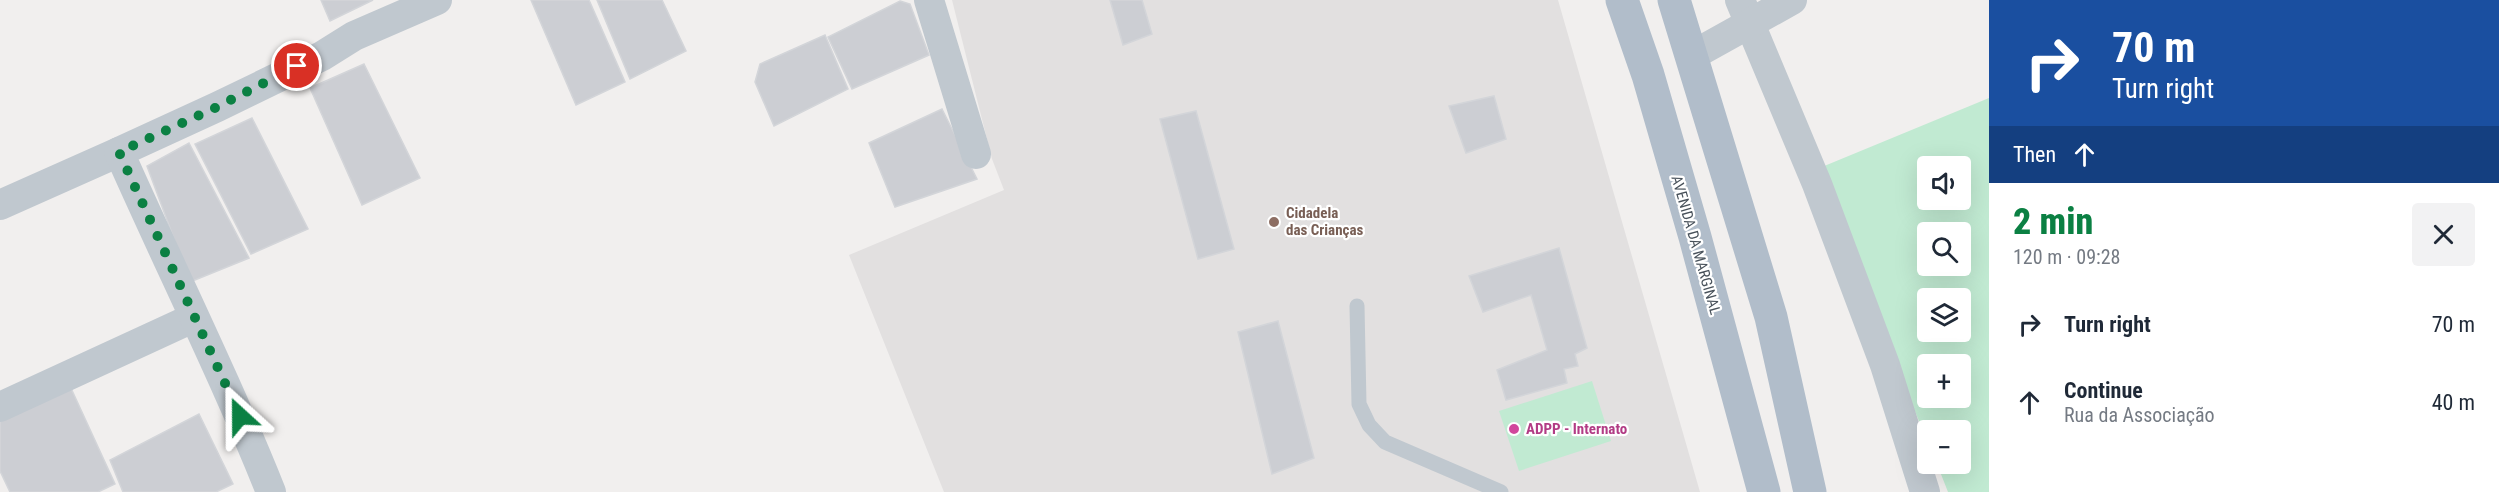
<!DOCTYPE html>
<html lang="en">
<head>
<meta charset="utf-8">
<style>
  :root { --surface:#fff; --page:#f2f2f3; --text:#1f2937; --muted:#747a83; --accent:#0b8043 }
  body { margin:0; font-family:"Roboto Condensed",sans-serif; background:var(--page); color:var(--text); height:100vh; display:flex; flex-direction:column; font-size:22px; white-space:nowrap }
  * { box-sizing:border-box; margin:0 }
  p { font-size:20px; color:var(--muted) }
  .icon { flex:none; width:33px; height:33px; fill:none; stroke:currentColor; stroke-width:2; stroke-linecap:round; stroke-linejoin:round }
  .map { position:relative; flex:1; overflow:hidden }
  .sheet { display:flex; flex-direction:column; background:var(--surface); width:510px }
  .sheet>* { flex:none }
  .guide { background:#1a4fa0; color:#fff; overflow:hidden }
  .tools { position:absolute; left:1917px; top:156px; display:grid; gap:12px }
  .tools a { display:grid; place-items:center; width:54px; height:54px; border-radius:6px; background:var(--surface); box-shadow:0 6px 24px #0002; font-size:30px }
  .pin { position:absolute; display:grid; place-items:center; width:51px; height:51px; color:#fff; margin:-26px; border:3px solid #fff; border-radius:50%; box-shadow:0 2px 6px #0007 }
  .me { position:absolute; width:66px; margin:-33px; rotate:336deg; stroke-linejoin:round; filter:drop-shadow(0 0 4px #0008) }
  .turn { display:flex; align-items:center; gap:21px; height:126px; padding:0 24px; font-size:27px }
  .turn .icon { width:78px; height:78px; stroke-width:2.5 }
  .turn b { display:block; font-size:42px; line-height:51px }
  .then { display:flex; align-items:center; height:57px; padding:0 24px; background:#0003; gap:12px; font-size:22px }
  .round { display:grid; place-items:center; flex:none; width:63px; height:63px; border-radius:6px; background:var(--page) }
  .overview { display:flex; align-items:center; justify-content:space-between; height:102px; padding:0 24px }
  h1 { font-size:36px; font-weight:800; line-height:45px; color:var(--accent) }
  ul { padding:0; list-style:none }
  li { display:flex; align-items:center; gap:18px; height:78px; padding:0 24px }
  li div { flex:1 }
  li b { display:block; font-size:22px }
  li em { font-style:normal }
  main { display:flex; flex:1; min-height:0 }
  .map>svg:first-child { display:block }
</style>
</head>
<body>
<main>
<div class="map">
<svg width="1989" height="492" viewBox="0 0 1989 492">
  <rect width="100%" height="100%" fill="#f1efee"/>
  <polygon fill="#e2e0e0" points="952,0 1558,0 1700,492 944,492 849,255 1004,190 992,159"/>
  <g fill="#c1ead2" fill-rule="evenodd">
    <path d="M1989 98V492H1948L1937 464H1960V430H1928L1927 441 1817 169ZM1928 166H1960V200H1928ZM1928 232H1960V266H1928ZM1928 298H1960V332H1928ZM1928 364H1960V398H1928Z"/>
    <polygon points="1592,381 1611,441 1519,471 1499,411"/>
  </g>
  <g fill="#ccced3" stroke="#d3d5d9" stroke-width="1.5">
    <polygon points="321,0 373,0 330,21"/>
    <polygon points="531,0 589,0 625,82 576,105"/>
    <polygon points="597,0 662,0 686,51 630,79"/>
    <polygon points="1110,0 1142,0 1152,34 1123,45"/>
    <polygon points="900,1 910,4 929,55 852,89 828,37"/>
    <polygon points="825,35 848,89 774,126 755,82 760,64"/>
    <polygon points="364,64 420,178 362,205 310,88"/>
    <polygon points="1494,96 1506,139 1466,153 1449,106"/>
    <polygon points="942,109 977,179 895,207 869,143"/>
    <polygon points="1196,111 1234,249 1198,259 1160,119"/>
    <polygon points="252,118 308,229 251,254 195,144"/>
    <polygon points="189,143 249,258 190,282 147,166"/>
    <polygon points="1559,248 1587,348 1575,354 1578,366 1564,369 1567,383 1506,400 1497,370 1547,350 1531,295 1483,312 1469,276"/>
    <polygon points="1278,321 1314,458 1272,474 1238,332"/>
    <polygon points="70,386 115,484 98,492 10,492 0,471 0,417"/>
    <polygon points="199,414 233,484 216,492 123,492 110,460"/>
  </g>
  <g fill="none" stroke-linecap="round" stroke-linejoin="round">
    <polyline stroke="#c0c8cf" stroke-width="15" points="1357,306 1359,404 1369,425 1385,442 1501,492"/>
    <g stroke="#c0c8cf" stroke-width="30">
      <polyline points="929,0 976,154"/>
      <polyline points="1740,0 1817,184 1885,365 1925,492"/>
      <polyline points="1693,55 1792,0"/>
      <polyline points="0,205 119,152"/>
      <polyline points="0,407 193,318"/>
      <path d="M271 492C225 377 169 265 119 152L217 107 322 56 354 36 437 0"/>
    </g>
    <g stroke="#b1bdca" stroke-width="33">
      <polyline points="1622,0 1648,75 1695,237 1764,492"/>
      <polyline points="1674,0 1771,317 1810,492"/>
    </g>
  </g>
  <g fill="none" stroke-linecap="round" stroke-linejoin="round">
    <polyline stroke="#0b8043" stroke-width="10" stroke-dasharray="0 18" points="240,416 119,152 217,107 297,66"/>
  </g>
  <circle fill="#8d6e63" stroke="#fff" stroke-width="2" cx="1274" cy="222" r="6"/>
  <circle fill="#d1479c" stroke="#fff" stroke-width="2" cx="1514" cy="429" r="6"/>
  <g text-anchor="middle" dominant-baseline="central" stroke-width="4.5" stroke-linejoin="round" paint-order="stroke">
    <g font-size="15" font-weight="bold" fill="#785e54" stroke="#fff" text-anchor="start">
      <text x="1286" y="213">Cidadela<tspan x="1286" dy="17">das Crianças</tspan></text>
    </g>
    <g font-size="15" fill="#48515a" stroke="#fff">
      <text transform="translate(1696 245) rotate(74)">AVENIDA DA MARGINAL</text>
    </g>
    <g font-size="15" font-weight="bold" fill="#b23c85" stroke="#fff" text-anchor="start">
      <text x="1526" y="429">ADPP - Internato</text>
    </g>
  </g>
</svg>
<div class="tools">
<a><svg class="icon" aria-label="sound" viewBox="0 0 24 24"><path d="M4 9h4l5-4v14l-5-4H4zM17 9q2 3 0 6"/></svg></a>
<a><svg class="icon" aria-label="search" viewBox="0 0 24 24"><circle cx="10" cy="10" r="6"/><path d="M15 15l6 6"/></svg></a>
<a><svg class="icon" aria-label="layers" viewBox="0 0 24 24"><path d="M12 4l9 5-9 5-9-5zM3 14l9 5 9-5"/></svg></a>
<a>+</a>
<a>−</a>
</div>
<div class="pin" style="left:297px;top:66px;background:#d93025"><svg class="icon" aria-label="arrive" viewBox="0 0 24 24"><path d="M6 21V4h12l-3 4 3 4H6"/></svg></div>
<svg class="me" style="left:240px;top:416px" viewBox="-20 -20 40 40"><path d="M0-17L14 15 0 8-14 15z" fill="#0b8043" stroke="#fff" stroke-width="4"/></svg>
</div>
<section class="sheet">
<div class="guide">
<div class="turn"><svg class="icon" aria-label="right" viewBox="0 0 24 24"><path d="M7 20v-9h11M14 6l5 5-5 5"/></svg><div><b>70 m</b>Turn right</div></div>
<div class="then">Then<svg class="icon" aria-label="ahead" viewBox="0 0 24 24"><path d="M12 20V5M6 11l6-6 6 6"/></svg></div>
</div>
<div class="overview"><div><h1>2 min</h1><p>120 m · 09:28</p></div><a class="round"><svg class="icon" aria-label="close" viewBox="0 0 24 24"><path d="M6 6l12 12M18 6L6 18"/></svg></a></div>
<ul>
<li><svg class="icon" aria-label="right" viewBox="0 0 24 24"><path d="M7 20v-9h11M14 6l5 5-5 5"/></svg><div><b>Turn right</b></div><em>70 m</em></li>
<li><svg class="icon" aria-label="ahead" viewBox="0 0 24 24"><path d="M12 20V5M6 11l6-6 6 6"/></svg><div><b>Continue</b><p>Rua da Associação</p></div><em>40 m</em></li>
</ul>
</section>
</main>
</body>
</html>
